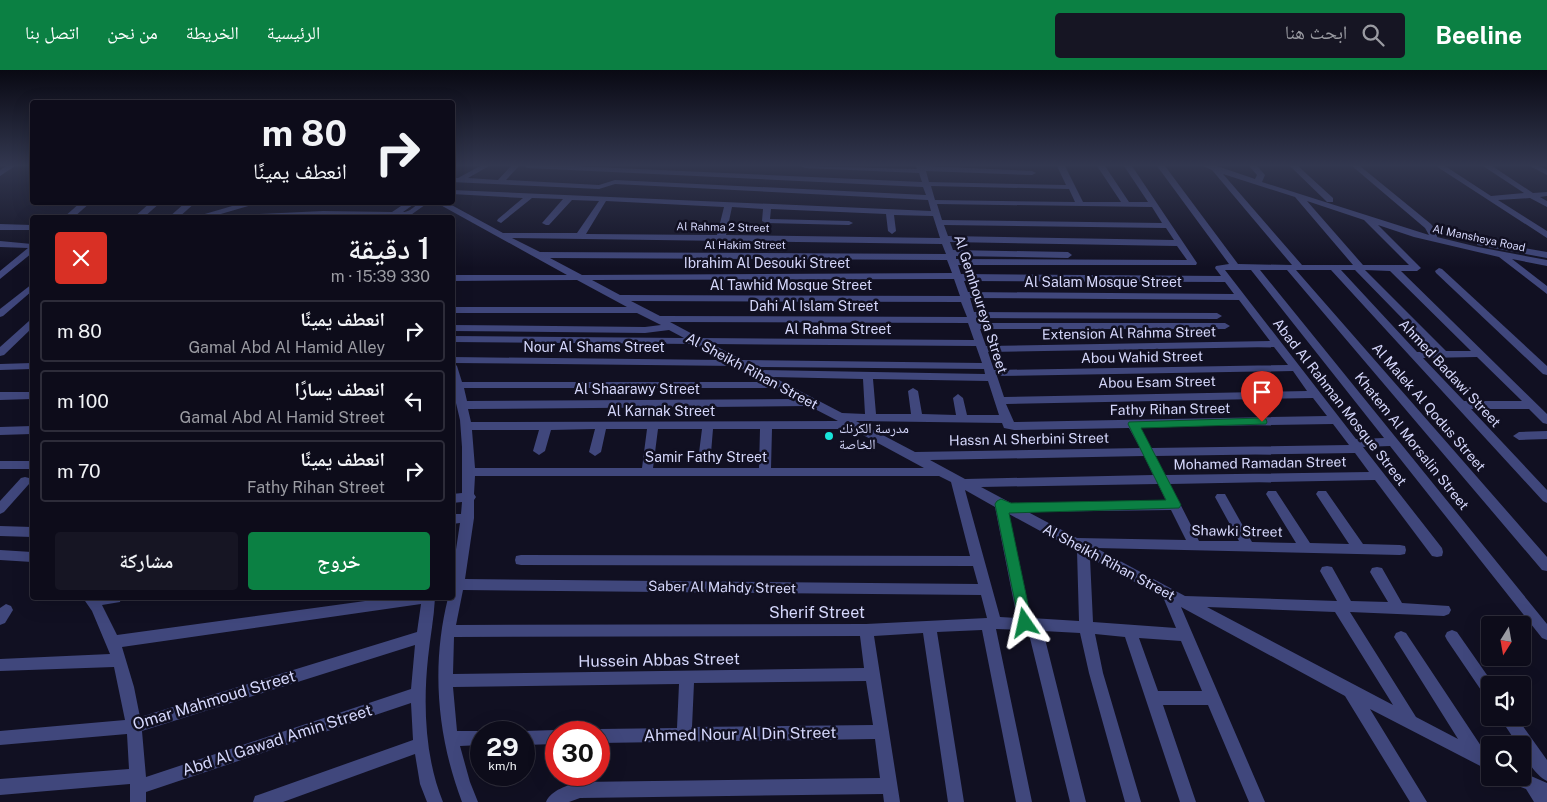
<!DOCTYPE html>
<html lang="ar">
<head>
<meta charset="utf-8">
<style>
  :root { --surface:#0d0c1a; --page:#161523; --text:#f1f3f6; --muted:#9a9ba2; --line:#2d2c39; --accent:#0b8043 }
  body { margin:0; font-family:"Public Sans","Noto Naskh Arabic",sans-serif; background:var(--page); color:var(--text); direction:rtl; height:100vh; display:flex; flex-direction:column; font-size:19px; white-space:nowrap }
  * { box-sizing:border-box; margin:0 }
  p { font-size:16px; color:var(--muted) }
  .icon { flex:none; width:28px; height:28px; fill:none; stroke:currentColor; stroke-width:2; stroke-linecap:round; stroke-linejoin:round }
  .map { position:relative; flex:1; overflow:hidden; direction:ltr }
  .details { position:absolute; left:30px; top:145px; width:425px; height:385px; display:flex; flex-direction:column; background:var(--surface); border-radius:5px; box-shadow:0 5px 20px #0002,0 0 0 1px var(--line); direction:rtl }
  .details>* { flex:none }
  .banner { position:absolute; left:30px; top:30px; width:425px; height:105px; border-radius:5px; box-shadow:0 5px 20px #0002,0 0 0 1px var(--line); direction:rtl; background:#0d0c1a; color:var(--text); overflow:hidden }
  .needle { width:32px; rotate:191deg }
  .fabs { position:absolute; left:1481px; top:546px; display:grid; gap:10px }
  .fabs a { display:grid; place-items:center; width:50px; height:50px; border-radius:5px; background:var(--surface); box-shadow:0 5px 20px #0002,0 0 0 1px var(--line); font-size:25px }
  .speed { position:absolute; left:470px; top:651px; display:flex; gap:10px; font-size:25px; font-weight:700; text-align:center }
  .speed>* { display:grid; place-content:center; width:65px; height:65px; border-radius:50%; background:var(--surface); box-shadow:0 5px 20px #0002,0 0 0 1px var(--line); line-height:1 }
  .speed small { font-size:12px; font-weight:400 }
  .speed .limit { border:8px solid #d22; background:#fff; color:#111 }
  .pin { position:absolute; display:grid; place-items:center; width:42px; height:42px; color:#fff; margin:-51px -21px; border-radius:50% 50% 50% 0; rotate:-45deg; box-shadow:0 0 5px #0007 }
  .pin .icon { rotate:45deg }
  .me { position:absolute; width:55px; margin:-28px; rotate:349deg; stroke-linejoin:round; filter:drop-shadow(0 0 4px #0008) }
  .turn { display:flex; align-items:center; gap:18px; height:105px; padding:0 25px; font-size:22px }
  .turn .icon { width:65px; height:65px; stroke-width:2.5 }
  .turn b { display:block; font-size:35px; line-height:42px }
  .round { display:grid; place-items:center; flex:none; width:52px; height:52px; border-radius:5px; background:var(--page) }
  .overview { display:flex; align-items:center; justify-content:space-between; height:85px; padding:0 25px }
  h1 { font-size:30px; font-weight:600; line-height:38px }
  .primary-button { display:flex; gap:10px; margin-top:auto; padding:10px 25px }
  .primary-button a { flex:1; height:58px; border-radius:5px; background:var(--accent); color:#fff; font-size:20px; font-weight:600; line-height:58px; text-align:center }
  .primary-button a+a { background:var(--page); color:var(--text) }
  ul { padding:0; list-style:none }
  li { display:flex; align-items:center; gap:15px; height:62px; margin:0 10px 8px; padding:0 15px; border:2px solid var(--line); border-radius:5px }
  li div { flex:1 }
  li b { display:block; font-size:19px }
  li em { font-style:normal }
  header { display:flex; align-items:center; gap:30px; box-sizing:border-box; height:70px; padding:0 25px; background:var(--accent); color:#fff }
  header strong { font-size:24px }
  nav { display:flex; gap:28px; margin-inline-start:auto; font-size:18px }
  .search { width:350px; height:45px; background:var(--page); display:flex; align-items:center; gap:12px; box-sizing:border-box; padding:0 18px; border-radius:5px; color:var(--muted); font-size:19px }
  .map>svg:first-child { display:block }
</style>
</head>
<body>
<header>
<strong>Beeline</strong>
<div class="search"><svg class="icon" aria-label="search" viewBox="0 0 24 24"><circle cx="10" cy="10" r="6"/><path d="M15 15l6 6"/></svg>ابحث هنا</div>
<nav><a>الرئيسية</a><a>الخريطة</a><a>من نحن</a><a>اتصل بنا</a></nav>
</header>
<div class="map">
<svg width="1547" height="732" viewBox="0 0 1547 732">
  <rect width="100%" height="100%" fill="#111022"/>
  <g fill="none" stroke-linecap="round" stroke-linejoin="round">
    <g fill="#40477c" fill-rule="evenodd">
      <polygon points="6,96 15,96 0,106 0,100"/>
      <path d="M480 96H489L468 108 498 110 511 96H519L506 110 599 115 615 110 926 125 923 117 528 98 524 96H573L922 112 919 103 805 98 801 96 917 99 916 96H924L1032 101 1036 103 1032 105 926 101 929 112 1066 115 1057 96H1065L1083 132H1121L1097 96H1105L1129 132H1148L1124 96H1132L1197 193 1196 195H958L961 204 1221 206 1215 198 1216 196 1229 194 1157 96H1165L1238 194 1292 195 1212 100 1203 96H1217L1255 109 1257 105 1249 96H1257L1265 105 1262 112 1429 165 1425 158 1352 96H1360L1431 154 1437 162V167L1478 177 1547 190V196L1512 189 1547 216V224L1499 187 1414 167 1378 155 1421 198 1417 201H1401L1547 344V354L1543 353 1529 339H1471L1547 420V433L1543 431 1331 200H1296L1547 487V501L1542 500 1287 200H1260L1547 554V570L1542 568 1390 376 1363 377 1442 478 1443 482 1442 486 1437 487 1432 486 1375 410 1170 414 1199 471H1239L1215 427 1217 424H1225L1252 472 1296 473 1266 424 1268 421H1276L1310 473 1349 474 1316 424 1318 421H1326L1363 474 1400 475 1405 476 1406 480 1405 484 1400 485 1096 478 1185 526 1337 531 1320 501 1322 497 1327 496 1332 497 1351 531 1388 532 1370 502 1372 498 1377 497 1382 498 1402 533 1449 536 1451 540 1449 544 1444 546 1350 542 1416 647 1458 669 1394 567 1396 563 1401 561 1406 563 1485 682 1490 685V701L1370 639 1427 732H1410L1345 626 1181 537 1265 732H1249L1208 635H1163L1196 732H1180L1125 567 1095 564 1103 603 1141 732H1125L1089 603 1080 563 1043 561 1086 732H1070L1028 560 996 559 1032 732H1016L982 560 937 562 964 732H948L923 563 874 566 900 732H884L883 724 580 728 569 732H546C551 720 568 715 580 712L880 708 875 669 599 673V662H593L599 659 677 658 679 614 453 617 457 661H481L486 662H481V675L460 676 470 712 478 732H462C437 666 431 596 448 528H452V506L460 453 452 454V444H461L462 432 452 433V424L462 423V377L460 350 452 316V287L724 290 695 274 452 272V266L684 268 669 260 645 263 452 261V255L645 257 661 255 637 243H452V237H627L577 210 452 211V205H567L435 132H446L503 163H577L599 131 572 130 549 155H546L542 153 563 129 532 128 501 153 497 151 498 149 523 128 452 124V120L931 141 928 130 615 114 599 119 452 112V108H458ZM1223 104 1295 127 1353 195H1302ZM931 116 1069 119 1075 132 935 130ZM606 131 724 137 717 165 586 164ZM1307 131 1364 150 1409 195H1363ZM937 134 1152 137 1162 153 942 150ZM732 137 763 139 762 151 766 153 849 155 853 153 849 151 770 149 771 139 886 144 888 161 892 164 896 161 894 145 933 146 940 168 726 165ZM944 155 1166 158 1174 170 948 166ZM512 168 942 174 946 184 540 182ZM950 172 1177 176 1187 190 956 189V186L1068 188 1072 185 1068 182 953 180ZM550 188 947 190 952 203 582 205ZM1225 200H1251L1384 368 1356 369ZM1341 200H1355L1435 282H1417ZM1365 200 1390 201 1471 281H1446ZM954 209 960 226 620 225 592 210ZM964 211 1225 212 1234 224 968 222ZM970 228 1239 230 1270 271 986 276 980 259H1225L1230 256 1225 253H978L976 248 1217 249 1222 246 1217 243 974 242ZM631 231 961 232 967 247 660 246ZM670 252 968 253 974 270 700 268ZM712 274 976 276 982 293 742 290ZM1274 277 1288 295 994 300 988 282ZM1477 287 1522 331H1464L1423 288ZM454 293 737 296 765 312H462L457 296ZM754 297 984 299 985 304 760 300ZM1293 301 1307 321 1004 327 997 306ZM773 307 863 309 865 344 842 343ZM873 309 988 311 999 345H967L963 328 958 324 953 328 956 345 922 344 918 321 913 318 908 321 911 344H876ZM464 318H777L796 329 467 331ZM1313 328 1327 346 1014 352 1006 334ZM809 336 838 351 471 352 468 339ZM856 351 1002 353 1004 358 1014 360 1129 358 1140 378 915 382ZM1333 354 1349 375 1151 378 1140 357ZM595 359 589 382 595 386 601 382 606 359H647L642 398H475L472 360H539L533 381 539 385 545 381 551 360ZM658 359H702L699 383 705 387 711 383 713 359H760L759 398H653ZM772 359H852L924 398H771ZM1355 383 1369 402 1165 405 1155 386ZM1144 386 1153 405 965 409 930 390ZM475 406H939L951 412 970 486 521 485 516 486 515 490 516 494 521 495 973 496 978 514 465 509 474 448V430L476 427 474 424ZM1158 414 1166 431 1011 433 981 417ZM965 420 995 437 1017 548 1000 547ZM1171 440 1186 470 1077 468 1028 442ZM1009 444 1077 481 1079 551 1031 548ZM1090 488 1163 527 1176 558 1093 552ZM463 520 981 525 987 548 866 554 456 555ZM1207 537 1335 542 1393 635ZM860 566 864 598 453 604 454 567ZM1139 568 1181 571 1202 621H1158ZM866 611 873 655 692 657 694 613Z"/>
      <polygon points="1290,96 1298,96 1333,128 1333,132 1327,132"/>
      <polygon points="1436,96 1445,96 1491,126 1524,123 1483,96 1492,96 1533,123 1547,122 1547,126 1540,127 1547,131 1547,137 1530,128 1498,130 1547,161 1547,168"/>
      <polygon points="1530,96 1539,96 1547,100 1547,105"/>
      <polygon points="81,132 91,132 73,148 63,148"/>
      <polygon points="151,132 161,132 143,148 133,148"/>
      <polygon points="186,132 196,132 178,148 168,148"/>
      <polygon points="246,132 262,132 207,148 191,148"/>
      <path d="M407 132H417L403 142C413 142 414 132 429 132L408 147 323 145 213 148 217 146 323 141 392 142Z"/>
      <polygon points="0,154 32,155 32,160 0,160"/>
      <polygon points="1480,170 1547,182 1547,188 1477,175 1477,171"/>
      <polygon points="0,171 32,174 32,183 0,209 0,201 28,178 0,177"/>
      <polygon points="1439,198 1442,199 1547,296 1547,305 1543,304 1436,203 1435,201"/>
      <polygon points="32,214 32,221 3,246 0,247 0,239"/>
      <polygon points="32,250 32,258 4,285 0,286 0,277 29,251"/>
      <polygon points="32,293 32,299 0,300 0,294"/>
      <polygon points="0,322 32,322 32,329 0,330"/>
      <polygon points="32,356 32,364 0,365 0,357"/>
      <polygon points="1547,361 1547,369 1519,370 1513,366 1519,362"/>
      <rect x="0" y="391" width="32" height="8"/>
      <polygon points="25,407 29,408 31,411 29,414 4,442 0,444 0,431 21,408"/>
      <polygon points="0,456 32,457 32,467 0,466"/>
      <polygon points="0,480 32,482 32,492 0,490"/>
      <path d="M83 528H121L120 532 102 535 117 565 387 528H435C434 548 430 568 428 588 423 635 425 688 443 732H427L420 714 415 684 283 732H253L255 726 261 724 413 670 411 633 146 722V732H130V714L0 725V709L129 699 127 664 0 675V661L125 650 114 597 0 601V589L110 584 92 541ZM421 534 417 562 140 647 134 617 122 577ZM415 575 411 619 146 707 142 661Z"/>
      <polygon points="6,534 11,536 13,540 5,553 0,555 0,538"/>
      <polygon points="1452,560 1457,562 1494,615 1490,615 1490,628 1485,626 1447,570 1445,566 1447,562"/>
      <path d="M1500 648H1517L1547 690V711C1537 707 1522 686 1522 675H1518Z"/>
      <polygon points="556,660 562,662 556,662 556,674 524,675 524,662 519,662 524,661"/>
      <polygon points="1522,702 1547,713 1547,732 1534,732 1526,719 1513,714 1511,708 1522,708"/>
    </g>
  </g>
  <linearGradient id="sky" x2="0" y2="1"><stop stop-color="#090913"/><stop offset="0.48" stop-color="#32374f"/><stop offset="1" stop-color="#32374f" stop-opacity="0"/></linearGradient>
  <rect width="1547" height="198" fill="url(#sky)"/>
  <polygon fill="#0b8043" stroke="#07532c" points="1262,348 1266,349 1267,352 1266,354 1141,358 1181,435 1179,438 1009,443 1032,553 1030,557 1025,559 1020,557 995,434 997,431 1001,429 1011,433 1166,430 1128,354 1129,352"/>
  <circle fill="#18e4da" stroke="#111022" stroke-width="2" cx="829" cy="366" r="5"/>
  <g text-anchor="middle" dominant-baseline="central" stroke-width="5" stroke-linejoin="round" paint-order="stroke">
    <g font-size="11" fill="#d5d7fb" stroke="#111022">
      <text transform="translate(723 157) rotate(1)">Al Rahma 2 Street</text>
      <text transform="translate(1479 168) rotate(12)">Al Mansheya Road</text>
      <text x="745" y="175">Al Hakim Street</text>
    </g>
    <g font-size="14" fill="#d5d7fb" stroke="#111022">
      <text x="767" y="193">Ibrahim Al Desouki Street</text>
      <text x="1103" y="212">Al Salam Mosque Street</text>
      <text x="791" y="215">Al Tawhid Mosque Street</text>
      <text transform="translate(981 234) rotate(72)">Al Gemhoureya Street</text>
      <text x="814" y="236">Dahi Al Islam Street</text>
      <text x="838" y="259">Al Rahma Street</text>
      <text transform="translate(1129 263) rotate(-1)">Extension Al Rahma Street</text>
      <text x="594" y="277">Nour Al Shams Street</text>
      <text transform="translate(1142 287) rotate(-1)">Abou Wahid Street</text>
      <text transform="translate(752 301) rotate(28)">Al Sheikh Rihan Street</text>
      <text transform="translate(1450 303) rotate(47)">Ahmed Badawi Street</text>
      <text transform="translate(1157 312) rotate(-1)">Abou Esam Street</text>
      <text x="637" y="319">Al Shaarawy Street</text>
      <text transform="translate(1340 332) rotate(52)">Abad Al Rahman Mosque Street</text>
      <text transform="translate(1429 337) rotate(49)">Al Malek Al Qodus Street</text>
      <text transform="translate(1170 339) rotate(-1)">Fathy Rihan Street</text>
      <text x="661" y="341">Al Karnak Street</text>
      <text transform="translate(1029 369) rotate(-1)">Hassn Al Sherbini Street</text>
      <text transform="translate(1412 371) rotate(51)">Khatem Al Morsalin Street</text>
      <text x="706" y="387">Samir Fathy Street</text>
      <text transform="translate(1260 393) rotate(-1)">Mohamed Ramadan Street</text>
      <text transform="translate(1237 461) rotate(1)">Shawki Street</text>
      <text transform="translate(1109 492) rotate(28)">Al Sheikh Rihan Street</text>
      <text transform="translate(722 517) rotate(1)">Saber Al Mahdy Street</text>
    </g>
    <g font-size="14" fill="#d5d7fb" stroke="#111022" text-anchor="start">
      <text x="839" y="358">مدرسة الكرنك<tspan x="839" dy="16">الخاصة</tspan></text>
    </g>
    <g font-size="16" fill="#d5d7fb" stroke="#111022">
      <text x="817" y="542">Sherif Street</text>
      <text transform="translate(659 590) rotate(-1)">Hussein Abbas Street</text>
      <text transform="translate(214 630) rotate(-17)">Omar Mahmoud Street</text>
      <text transform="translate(740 664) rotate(-1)">Ahmed Nour Al Din Street</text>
      <text transform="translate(277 670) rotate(-18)">Abd Al Gawad Amin Street</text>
    </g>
  </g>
</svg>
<div class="fabs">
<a><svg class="needle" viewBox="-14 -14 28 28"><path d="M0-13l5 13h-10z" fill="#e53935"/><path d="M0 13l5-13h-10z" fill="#9a9ba2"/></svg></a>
<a><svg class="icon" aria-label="sound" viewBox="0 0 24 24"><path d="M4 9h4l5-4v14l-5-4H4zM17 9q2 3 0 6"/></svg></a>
<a><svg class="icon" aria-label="search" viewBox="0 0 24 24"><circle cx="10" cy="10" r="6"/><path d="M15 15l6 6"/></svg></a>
</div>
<div class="speed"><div>29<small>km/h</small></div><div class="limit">30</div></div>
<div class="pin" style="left:1262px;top:352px;background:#d93025"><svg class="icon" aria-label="arrive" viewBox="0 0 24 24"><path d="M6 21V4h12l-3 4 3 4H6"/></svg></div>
<svg class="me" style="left:1025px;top:553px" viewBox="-20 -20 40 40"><path d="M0-17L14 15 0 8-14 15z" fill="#0b8043" stroke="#fff" stroke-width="4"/></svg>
<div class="banner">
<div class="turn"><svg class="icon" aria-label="right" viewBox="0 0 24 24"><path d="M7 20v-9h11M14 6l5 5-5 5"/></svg><div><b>80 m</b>انعطف يمينًا</div></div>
</div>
<section class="details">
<div class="overview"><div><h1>1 دقيقة</h1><p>330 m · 15:39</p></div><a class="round" style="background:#d93025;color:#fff"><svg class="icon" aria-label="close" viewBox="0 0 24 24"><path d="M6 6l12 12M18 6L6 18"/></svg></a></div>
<ul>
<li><svg class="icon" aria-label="right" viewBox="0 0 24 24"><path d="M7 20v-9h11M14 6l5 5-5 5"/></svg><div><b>انعطف يمينًا</b><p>Gamal Abd Al Hamid Alley</p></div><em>80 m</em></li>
<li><svg class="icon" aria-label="left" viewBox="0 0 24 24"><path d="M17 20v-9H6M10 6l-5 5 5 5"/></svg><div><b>انعطف يسارًا</b><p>Gamal Abd Al Hamid Street</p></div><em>100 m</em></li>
<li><svg class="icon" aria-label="right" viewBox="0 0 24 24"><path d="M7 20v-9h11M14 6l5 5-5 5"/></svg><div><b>انعطف يمينًا</b><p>Fathy Rihan Street</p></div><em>70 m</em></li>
</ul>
<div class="primary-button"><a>خروج</a><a>مشاركة</a></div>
</section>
</div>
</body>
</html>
